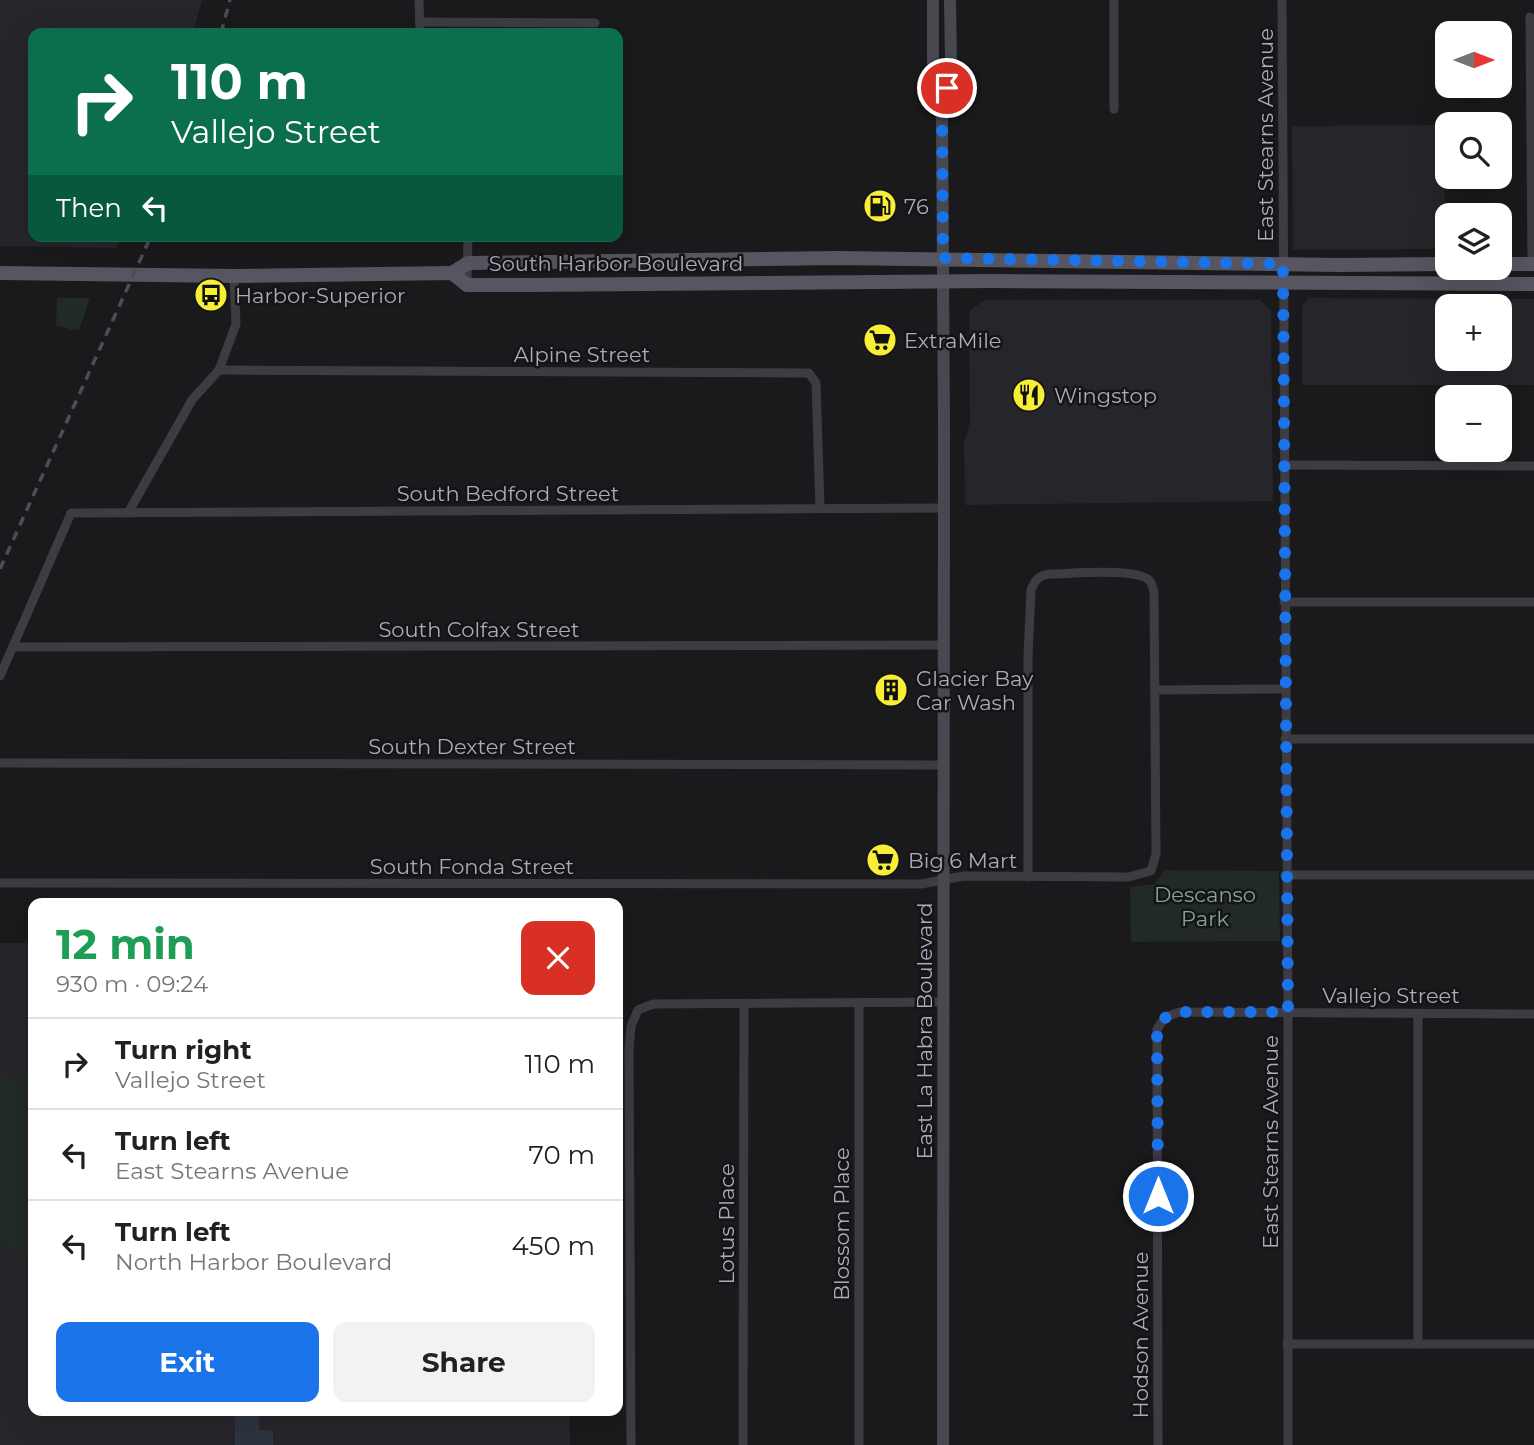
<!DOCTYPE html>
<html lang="en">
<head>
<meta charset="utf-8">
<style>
  :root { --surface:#fff; --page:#f2f2f2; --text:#202124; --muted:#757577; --line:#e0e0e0; --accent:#1a73e8 }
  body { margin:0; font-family:Montserrat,sans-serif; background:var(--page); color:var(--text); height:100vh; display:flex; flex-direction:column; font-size:26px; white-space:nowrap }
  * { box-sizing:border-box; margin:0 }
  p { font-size:23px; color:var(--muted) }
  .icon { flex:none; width:38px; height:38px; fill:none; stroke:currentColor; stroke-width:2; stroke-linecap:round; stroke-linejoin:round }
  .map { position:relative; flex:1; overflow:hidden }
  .side { position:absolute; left:28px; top:898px; width:595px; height:518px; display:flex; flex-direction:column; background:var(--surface); border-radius:14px; box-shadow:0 7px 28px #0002 }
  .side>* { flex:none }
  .hud { position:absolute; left:28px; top:28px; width:595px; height:214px; border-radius:14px; box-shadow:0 7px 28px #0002; background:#0b6e4f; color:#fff; overflow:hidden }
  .needle { width:46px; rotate:90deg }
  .fabs { position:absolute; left:1435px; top:21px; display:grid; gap:14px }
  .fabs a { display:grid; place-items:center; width:77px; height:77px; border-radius:14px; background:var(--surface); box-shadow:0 7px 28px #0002; font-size:35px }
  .pin { position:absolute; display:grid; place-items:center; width:60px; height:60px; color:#fff; margin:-30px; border:4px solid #fff; border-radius:50%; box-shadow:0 2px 7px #0007 }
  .me { position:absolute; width:77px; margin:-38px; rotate:0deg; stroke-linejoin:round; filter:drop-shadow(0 0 5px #0008) }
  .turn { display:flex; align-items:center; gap:24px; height:147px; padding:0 28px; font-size:32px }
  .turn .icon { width:91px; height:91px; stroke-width:2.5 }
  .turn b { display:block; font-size:49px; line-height:60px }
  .then { display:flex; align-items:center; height:66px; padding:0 28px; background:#0003; gap:14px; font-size:26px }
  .round { display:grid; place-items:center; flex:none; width:74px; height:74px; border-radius:14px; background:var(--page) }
  .summary { display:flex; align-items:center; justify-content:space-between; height:119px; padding:0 28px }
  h1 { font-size:42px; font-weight:700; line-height:52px; color:#1e9e55 }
  .action { display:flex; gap:14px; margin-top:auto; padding:14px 28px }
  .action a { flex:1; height:80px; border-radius:14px; background:var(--accent); color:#fff; font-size:28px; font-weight:700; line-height:80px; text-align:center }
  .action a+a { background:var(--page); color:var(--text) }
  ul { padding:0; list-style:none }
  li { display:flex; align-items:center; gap:21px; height:91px; padding:0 28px; border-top:2px solid var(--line) }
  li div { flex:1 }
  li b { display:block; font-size:26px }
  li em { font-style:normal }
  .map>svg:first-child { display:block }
</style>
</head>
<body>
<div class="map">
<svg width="1534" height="1445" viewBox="0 0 1534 1445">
  <rect width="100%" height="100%" fill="#1a191b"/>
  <g fill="#262529" fill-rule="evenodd">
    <polygon points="0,0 202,0 193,33 33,33 33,236 122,236 117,248 0,246"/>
    <polygon points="1444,125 1445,249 1293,250 1292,126"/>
    <path d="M1309 298 1534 299V385H1302V306ZM1500 306V359H1447V306Z"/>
    <polygon points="985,300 1260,300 1271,310 1273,501 965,505 964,443 970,422 969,311"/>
    <polygon points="0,943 33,943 33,1410 570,1411 570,1445 0,1445"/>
  </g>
  <g fill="#212a24">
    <polygon points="57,298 90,298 79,330 68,330 67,328 56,326"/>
    <polygon points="1165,870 1279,871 1280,941 1131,942 1130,887 1154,884"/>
    <polygon points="0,1077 33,1077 33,1252 13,1252 0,1240"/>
  </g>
  <polygon fill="#2e3340" points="235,1414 259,1414 259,1430 273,1431 273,1445 235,1445"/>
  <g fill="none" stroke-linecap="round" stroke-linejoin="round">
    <g stroke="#3d3c43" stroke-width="9">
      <polyline points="419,0 420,33"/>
      <polyline points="1114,0 1114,109"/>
      <polyline points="1282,0 1288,1012 1288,1445"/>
      <polyline points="1530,17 1532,264"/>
      <polyline points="420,22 595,23"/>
      <polyline points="467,285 468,236"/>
      <polyline points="219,370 809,373 816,383 820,508"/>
      <polyline points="1283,465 1534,466"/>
      <polyline points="128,513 192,400 219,370 236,324 234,276"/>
      <polyline points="1284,602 1534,602"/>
      <polyline points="13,647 944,645"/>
      <polyline points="0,676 71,513 944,508"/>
      <polyline points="1156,690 1285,689"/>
      <polyline points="1285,739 1534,739"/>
      <polyline points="0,763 944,765"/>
      <polyline points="1285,875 1534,875"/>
      <path d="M0 883 921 884 964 876 1128 877 1151 871 1156 854 1154 592C1153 588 1152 584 1150 581 1138 567 1069 574 1050 574 1039 575 1035 580 1031 590L1028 656V877"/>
      <polyline points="1418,1014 1418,1344"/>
      <polyline points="1287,1344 1534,1344"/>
      <polyline points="631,1445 629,1051 631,1026 638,1010 653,1004 943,1002"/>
      <polyline points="743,1445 744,1003"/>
      <polyline points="859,1445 859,1003"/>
      <polyline points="1158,1445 1157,1029 1165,1017 1180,1012 1534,1014"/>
    </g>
    <g stroke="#484851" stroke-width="12">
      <polyline points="933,0 933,63 942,113 944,431 943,1445"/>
      <polyline points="944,102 951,63 950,0"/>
    </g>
    <g stroke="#575660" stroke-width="14">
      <polyline points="1500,264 1534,264"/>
      <polyline points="0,273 234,276 452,273 467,285 527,285 992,281 1534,284"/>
      <polyline points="452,273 468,263 837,258 1339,265 1447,264"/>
    </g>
    <g stroke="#4d4d56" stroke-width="3.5" stroke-dasharray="9 7" stroke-linecap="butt">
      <polyline points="221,33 230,0"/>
      <polyline points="0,569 151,236"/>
    </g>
  </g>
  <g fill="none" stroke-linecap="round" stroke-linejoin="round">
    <polyline stroke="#1a73e8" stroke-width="12" stroke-dasharray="0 21.6" points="947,88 942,113 943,258 1283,264 1288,1012 1180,1012 1166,1017 1157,1029 1158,1196"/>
  </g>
  <defs>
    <symbol id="fuel-disc" viewBox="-11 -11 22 22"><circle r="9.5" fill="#f7ef35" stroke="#151416"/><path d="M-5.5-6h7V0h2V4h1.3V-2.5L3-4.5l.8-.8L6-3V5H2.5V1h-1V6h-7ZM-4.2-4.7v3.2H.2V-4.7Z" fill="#111"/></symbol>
    <symbol id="bus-disc" viewBox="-11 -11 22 22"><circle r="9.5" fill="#f7ef35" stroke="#151416"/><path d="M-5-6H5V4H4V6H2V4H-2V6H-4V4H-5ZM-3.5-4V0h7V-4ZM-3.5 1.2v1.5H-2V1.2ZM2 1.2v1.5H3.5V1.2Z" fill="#111"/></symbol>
    <symbol id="supermarket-disc" viewBox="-11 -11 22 22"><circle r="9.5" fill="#f7ef35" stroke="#151416"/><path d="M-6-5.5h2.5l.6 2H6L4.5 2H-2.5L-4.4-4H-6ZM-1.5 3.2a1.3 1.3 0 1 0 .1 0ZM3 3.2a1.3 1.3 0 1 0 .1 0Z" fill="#111"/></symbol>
    <symbol id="restaurant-disc" viewBox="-11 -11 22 22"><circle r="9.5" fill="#f7ef35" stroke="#151416"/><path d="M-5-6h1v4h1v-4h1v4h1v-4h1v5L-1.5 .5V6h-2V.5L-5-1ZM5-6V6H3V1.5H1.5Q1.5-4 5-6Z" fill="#111"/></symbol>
    <symbol id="building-disc" viewBox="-11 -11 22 22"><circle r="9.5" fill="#f7ef35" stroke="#151416"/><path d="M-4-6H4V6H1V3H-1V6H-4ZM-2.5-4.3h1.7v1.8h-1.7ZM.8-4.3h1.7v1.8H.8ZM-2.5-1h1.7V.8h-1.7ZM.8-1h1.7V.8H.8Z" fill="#111"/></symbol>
  </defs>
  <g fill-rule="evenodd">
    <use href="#fuel-disc" x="861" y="187" width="38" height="38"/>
    <use href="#bus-disc" x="192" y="276" width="38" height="38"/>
    <use href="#supermarket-disc" x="861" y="321" width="38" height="38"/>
    <use href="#restaurant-disc" x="1010" y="376" width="38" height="38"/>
    <use href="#building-disc" x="872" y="671" width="38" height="38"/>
    <use href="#supermarket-disc" x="864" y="841" width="38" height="38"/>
  </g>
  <g text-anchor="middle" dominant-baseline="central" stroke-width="5" stroke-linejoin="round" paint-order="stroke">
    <g font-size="21" fill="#ababbb" stroke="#151416">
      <text transform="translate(1265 135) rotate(-90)">East Stearns Avenue</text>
      <text x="616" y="263">South Harbor Boulevard</text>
      <text x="582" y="354">Alpine Street</text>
      <text x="508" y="493">South Bedford Street</text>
      <text x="479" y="629">South Colfax Street</text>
      <text x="472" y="746">South Dexter Street</text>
      <text x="472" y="866">South Fonda Street</text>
      <text x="1391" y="995">Vallejo Street</text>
      <text transform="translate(924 1031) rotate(-90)">East La Habra Boulevard</text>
      <text transform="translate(1270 1142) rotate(-90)">East Stearns Avenue</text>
      <text transform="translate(726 1224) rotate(-90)">Lotus Place</text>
      <text transform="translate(841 1224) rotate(-90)">Blossom Place</text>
      <text transform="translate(1140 1335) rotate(-90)">Hodson Avenue</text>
    </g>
    <g font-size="21" fill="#ababbb" stroke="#151416" text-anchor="start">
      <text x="904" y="206">76</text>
      <text x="235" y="295">Harbor-Superior</text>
      <text x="904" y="340">ExtraMile</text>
      <text x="1054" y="395">Wingstop</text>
      <text x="916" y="678">Glacier Bay<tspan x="916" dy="24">Car Wash</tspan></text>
      <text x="908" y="860">Big 6 Mart</text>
    </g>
    <g font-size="21" fill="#82a78f" stroke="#151416">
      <text x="1205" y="894">Descanso<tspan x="1205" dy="24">Park</tspan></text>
    </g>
  </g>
</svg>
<div class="fabs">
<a><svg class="needle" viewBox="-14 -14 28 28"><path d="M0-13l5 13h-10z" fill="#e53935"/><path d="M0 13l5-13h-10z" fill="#757577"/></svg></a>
<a><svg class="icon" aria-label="search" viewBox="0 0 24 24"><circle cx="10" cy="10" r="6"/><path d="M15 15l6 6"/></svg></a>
<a><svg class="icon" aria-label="layers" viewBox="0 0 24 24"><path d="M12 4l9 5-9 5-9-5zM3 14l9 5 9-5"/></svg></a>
<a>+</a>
<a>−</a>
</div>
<div class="pin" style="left:947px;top:88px;background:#d93025"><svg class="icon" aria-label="arrive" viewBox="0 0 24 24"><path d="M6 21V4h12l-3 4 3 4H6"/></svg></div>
<svg class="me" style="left:1158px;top:1196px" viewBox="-20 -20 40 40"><circle r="17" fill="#1a73e8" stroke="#fff" stroke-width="3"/><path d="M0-11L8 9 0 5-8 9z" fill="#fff"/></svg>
<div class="hud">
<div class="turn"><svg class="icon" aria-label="right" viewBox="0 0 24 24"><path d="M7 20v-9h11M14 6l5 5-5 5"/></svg><div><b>110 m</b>Vallejo Street</div></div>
<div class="then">Then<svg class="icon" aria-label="left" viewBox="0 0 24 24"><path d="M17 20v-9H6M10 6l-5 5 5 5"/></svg></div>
</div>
<section class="side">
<div class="summary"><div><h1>12 min</h1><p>930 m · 09:24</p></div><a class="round" style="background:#d93025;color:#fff"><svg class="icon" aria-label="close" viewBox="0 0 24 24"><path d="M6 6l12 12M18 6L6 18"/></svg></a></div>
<ul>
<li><svg class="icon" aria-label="right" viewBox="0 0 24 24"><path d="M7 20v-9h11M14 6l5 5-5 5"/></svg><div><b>Turn right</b><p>Vallejo Street</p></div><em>110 m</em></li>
<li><svg class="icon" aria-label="left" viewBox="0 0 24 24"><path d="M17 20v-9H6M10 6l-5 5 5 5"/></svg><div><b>Turn left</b><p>East Stearns Avenue</p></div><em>70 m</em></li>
<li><svg class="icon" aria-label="left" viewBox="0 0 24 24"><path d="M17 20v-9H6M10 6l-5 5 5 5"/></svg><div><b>Turn left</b><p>North Harbor Boulevard</p></div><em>450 m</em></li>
</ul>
<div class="action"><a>Exit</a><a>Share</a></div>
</section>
</div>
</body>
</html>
